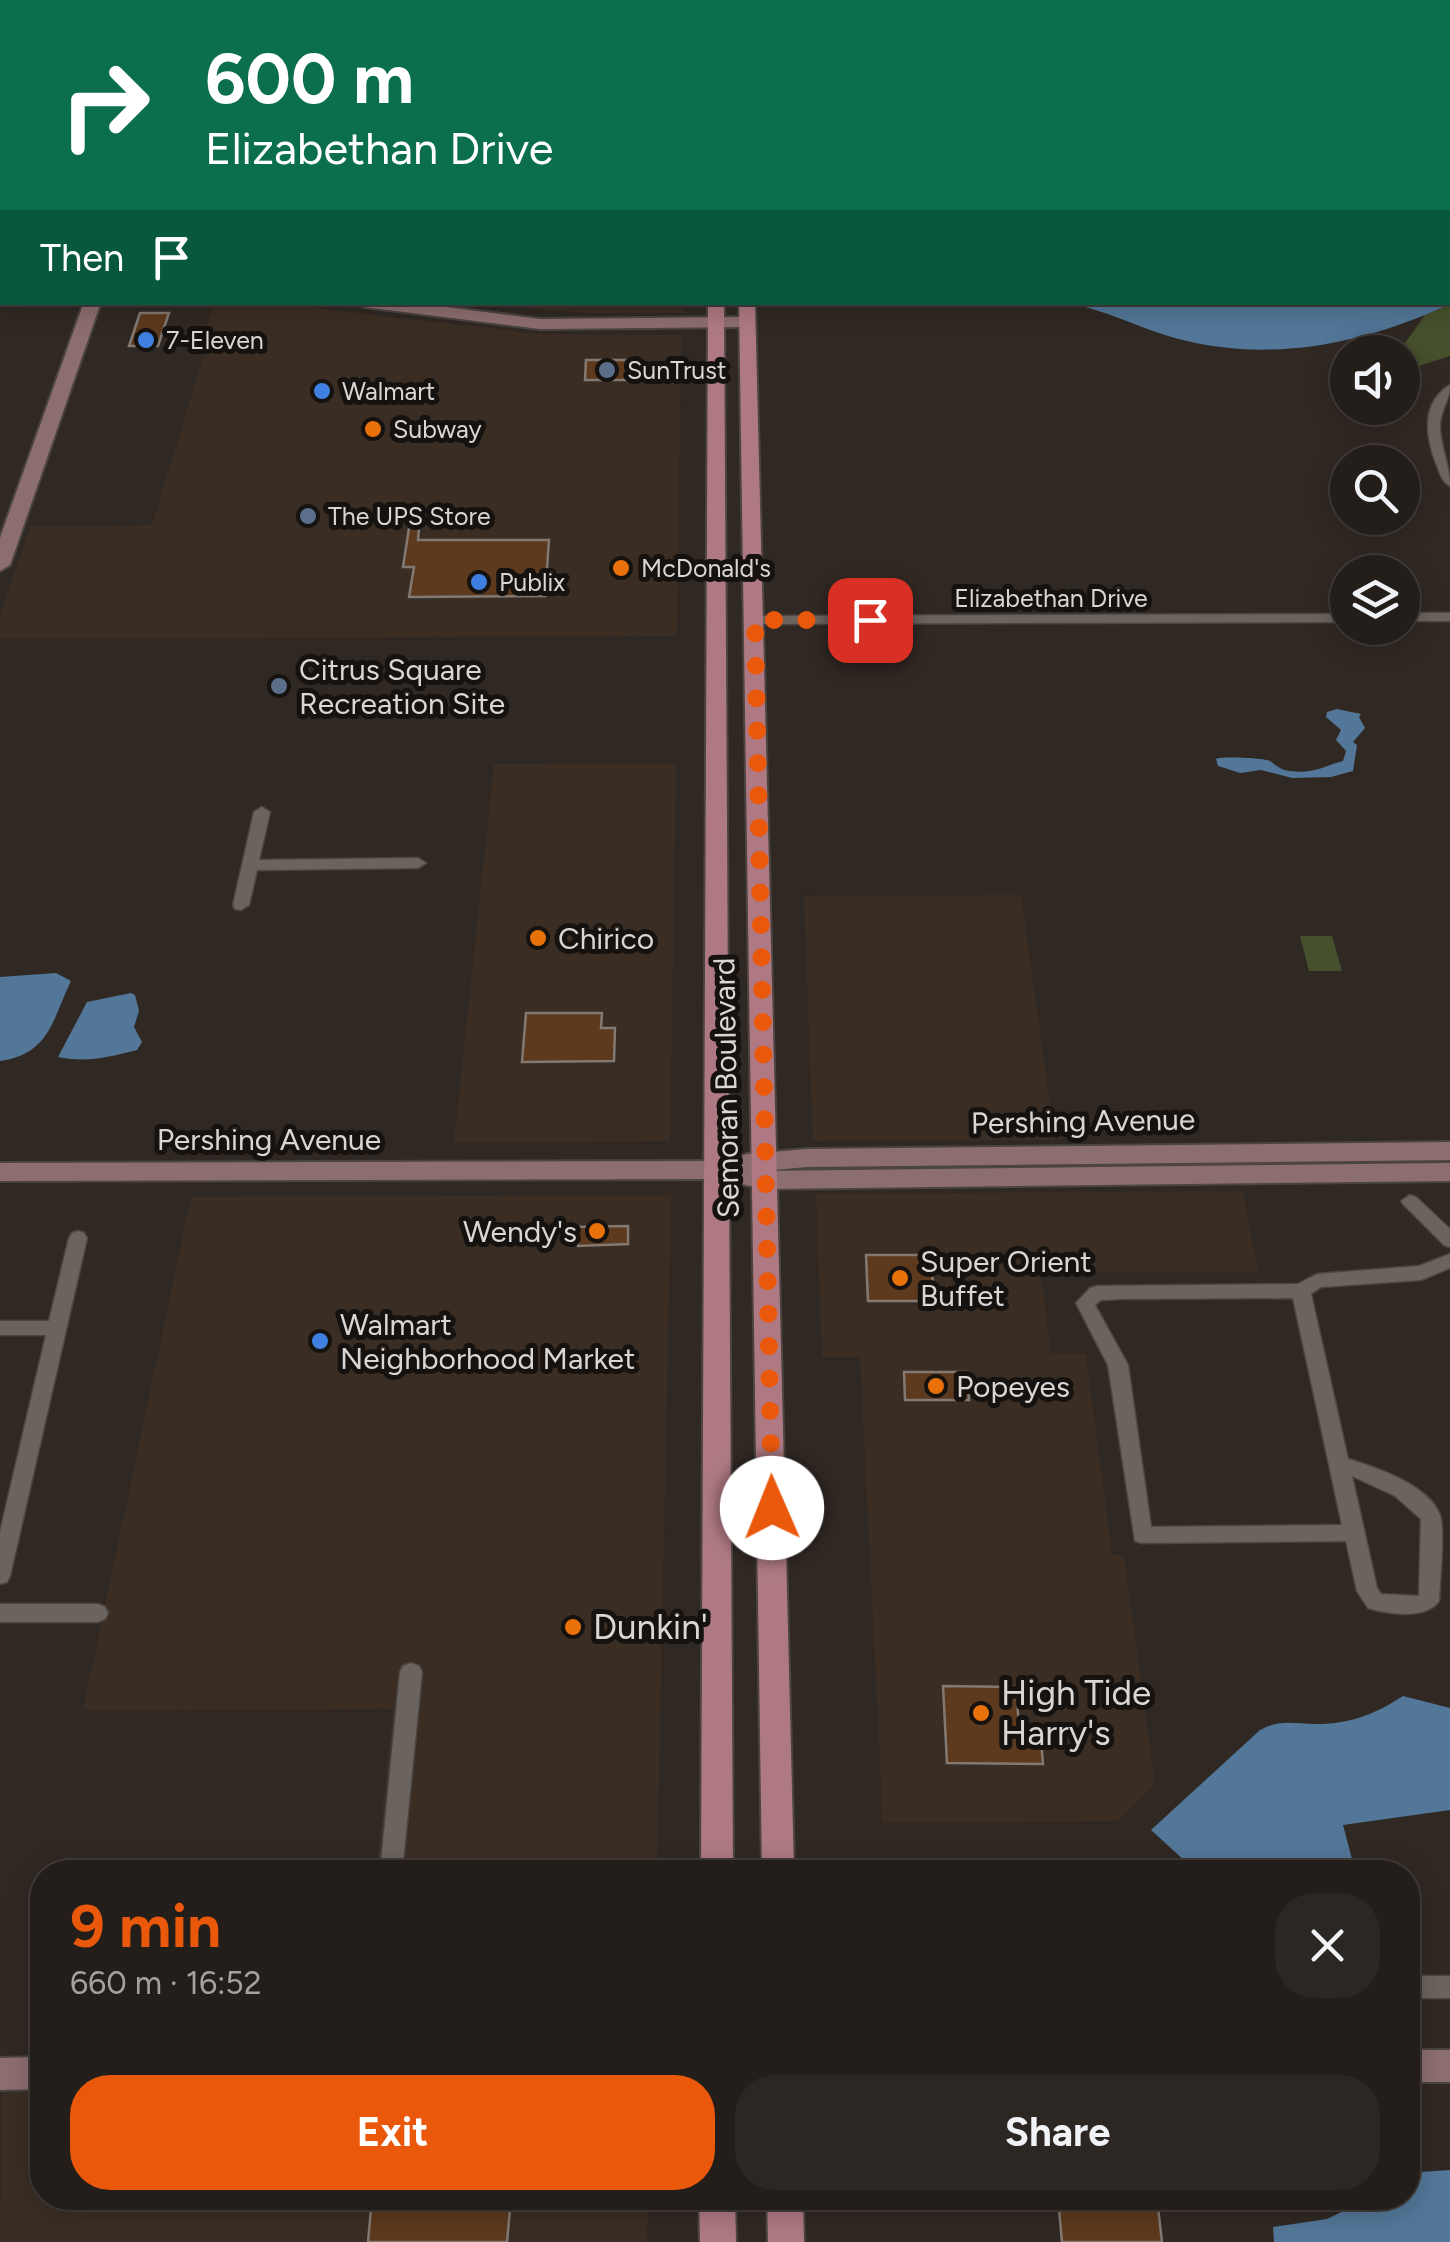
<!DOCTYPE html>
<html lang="en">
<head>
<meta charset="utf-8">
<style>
  :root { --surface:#241e1a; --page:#2c2723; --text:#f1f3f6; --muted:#a3a2a2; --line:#413c39; --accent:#ea580c }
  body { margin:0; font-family:Figtree,sans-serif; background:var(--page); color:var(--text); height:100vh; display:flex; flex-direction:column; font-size:38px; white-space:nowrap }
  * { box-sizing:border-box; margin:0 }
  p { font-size:32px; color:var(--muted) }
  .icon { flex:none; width:55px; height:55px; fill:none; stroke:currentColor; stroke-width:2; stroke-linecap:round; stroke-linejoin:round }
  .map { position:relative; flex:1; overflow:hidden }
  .details { position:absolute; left:30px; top:1860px; width:1390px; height:350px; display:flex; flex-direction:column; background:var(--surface); border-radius:40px; box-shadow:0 5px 25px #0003,0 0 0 2px var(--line) }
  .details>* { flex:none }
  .top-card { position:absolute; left:0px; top:0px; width:1450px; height:305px; box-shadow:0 5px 25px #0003,0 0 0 2px var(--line); background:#0b6e4f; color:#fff; overflow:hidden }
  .tools { position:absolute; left:1330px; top:335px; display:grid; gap:20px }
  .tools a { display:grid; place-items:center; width:90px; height:90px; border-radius:50%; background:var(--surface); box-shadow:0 5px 25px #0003,0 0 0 2px var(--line); font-size:50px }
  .pin { position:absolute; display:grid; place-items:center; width:85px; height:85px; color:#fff; margin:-42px; border-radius:20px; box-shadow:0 5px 15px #0006 }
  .me { position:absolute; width:110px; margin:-55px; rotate:359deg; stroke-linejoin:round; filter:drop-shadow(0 0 8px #0008) }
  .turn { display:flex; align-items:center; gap:35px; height:210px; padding:0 40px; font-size:45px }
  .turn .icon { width:130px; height:130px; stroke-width:2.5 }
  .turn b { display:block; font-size:70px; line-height:85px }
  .then { display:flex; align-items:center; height:95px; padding:0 40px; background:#0003; gap:20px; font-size:38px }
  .round { display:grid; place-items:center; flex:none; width:105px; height:105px; border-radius:40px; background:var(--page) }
  .head { display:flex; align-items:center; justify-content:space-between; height:170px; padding:0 40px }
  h1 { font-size:60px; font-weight:700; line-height:75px; color:var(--accent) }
  .primary-button { display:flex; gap:20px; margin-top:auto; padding:20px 40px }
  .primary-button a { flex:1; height:115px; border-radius:40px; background:var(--accent); color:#fff; font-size:40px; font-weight:700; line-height:115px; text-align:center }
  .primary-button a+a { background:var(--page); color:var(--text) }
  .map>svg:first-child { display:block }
</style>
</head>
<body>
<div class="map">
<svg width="1450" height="2242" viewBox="0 0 1450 2242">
  <rect width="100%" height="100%" fill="#302823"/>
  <g fill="#3a2e24">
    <polygon points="213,303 300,306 537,334 681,335 677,636 0,639 0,615 31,526 152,525 206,348 201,347"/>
    <polygon points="684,303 684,313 589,313 443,303"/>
    <polygon points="676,763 670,1141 454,1143 494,764"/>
    <polygon points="1021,895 1055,1140 813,1141 804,896"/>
    <polygon points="1243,1191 1258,1272 1041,1272 1051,1354 1086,1354 1112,1555 1124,1555 1155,1784 1118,1821 883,1823 860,1357 822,1357 816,1194"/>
    <polygon points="671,1195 657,1872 376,1872 393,1709 83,1710 191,1197"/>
    <polygon points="2,2089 42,2089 42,2198 648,2198 647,2242 0,2242"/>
  </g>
  <g fill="#46502d">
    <polygon points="1450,304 1450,356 1403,371 1402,352 1391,352 1405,343 1425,315"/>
    <polygon points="1300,936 1332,936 1342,971 1309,971"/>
  </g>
  <g fill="#537798">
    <polygon points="915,0 1359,0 1366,2 910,2"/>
    <path d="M1448 31 1450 304C1364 344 1269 364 1175 338 1139 328 1104 309 1066 303L1448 302Z"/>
    <path d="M1337 709 1361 714 1359 717 1365 728 1353 742 1357 745 1353 771 1331 777 1292 778 1261 770 1240 773 1218 766 1216 759C1222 756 1263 758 1270 761 1276 765 1280 770 1290 771 1314 774 1324 766 1343 761L1346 751 1336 740 1341 730 1326 717 1327 712Z"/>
    <path d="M56 973 71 981C52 1020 50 1054 0 1061V977Z"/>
    <path d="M131 993 135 995 139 1011 134 1027 142 1042 137 1050C110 1057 86 1063 58 1057L87 1002Z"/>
    <path d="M1403 1696 1450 1708V1810L1343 1825 1352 1859 1246 1872H1197L1151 1830 1260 1730C1282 1718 1297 1725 1321 1724 1353 1723 1377 1713 1403 1696Z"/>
    <polygon points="1450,2170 1450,2242 1274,2242 1273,2227 1327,2219 1371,2198 1408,2198 1408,2178 1420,2172"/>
  </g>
  <g fill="#5d391d" stroke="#827973" stroke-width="2.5">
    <polygon points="140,313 169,313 158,346 129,346"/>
    <polygon points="586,360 628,360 628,380 585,380"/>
    <polygon points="411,515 420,516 418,540 549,540 545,596 409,597 414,567 403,567"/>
    <polygon points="526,1013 602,1013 601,1028 615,1028 614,1061 522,1062"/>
    <polygon points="628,1226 628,1244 578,1246 578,1241 571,1241 572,1227"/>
    <polygon points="866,1255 931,1255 934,1301 868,1301"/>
    <polygon points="904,1372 967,1372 969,1400 905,1400"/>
    <polygon points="943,1686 1016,1687 1020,1740 1041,1740 1043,1764 947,1763"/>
    <polygon points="372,2198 511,2198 507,2242 368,2242"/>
    <polygon points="1058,2198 1157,2198 1162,2242 1062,2242"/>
  </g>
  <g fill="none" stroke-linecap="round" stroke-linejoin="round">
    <defs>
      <g id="street">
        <rect x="0" y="38" width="2" height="6"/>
        <rect x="0" y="88" width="2" height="6"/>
        <path d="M1450 385C1450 400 1440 411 1440 426 1440 447 1450 465 1450 486 1442 481 1441 476 1437 466 1426 438 1420 403 1450 385Z"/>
        <rect x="1402" y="613" width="48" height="8"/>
        <polygon points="1348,614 1348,622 755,624 748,620 755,616"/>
        <polygon points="262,807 270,812 259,860 418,858 426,863 418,868 257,870 249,905 241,910 235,909 233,905 254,812"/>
        <polygon points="1410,1195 1416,1197 1450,1229 1450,1247 1444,1245 1404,1205 1401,1201"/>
        <polygon points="78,1231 84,1233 87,1238 10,1576 7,1582 0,1584 0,1532 46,1335 0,1335 0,1321 49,1321 69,1238 72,1233"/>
        <path d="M1450 1254V1268L1421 1280 1321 1287 1311 1294 1348 1459C1375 1467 1429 1485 1440 1515 1445 1529 1440 1582 1439 1601 1426 1620 1388 1614 1368 1608L1357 1591 1346 1541 1142 1543 1135 1541 1108 1365 1076 1303 1090 1288 1097 1286 1298 1284 1317 1274 1419 1266ZM1293 1298 1342 1525 1151 1527 1128 1365 1095 1305 1101 1300 1122 1299ZM1352 1476 1395 1496 1421 1519 1419 1596 1381 1594 1377 1588Z"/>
        <polygon points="0,1604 98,1604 105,1607 108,1613 105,1619 98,1622 0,1622"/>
        <polygon points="411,1663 419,1666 422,1672 402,1872 380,1872 400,1672 403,1666"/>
        <rect x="1408" y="1976" width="42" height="22"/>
      </g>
      <g id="secondary">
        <rect x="0" y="286" width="2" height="10"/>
        <polygon points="84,302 101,302 10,565 0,571 0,538"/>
        <polygon points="356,302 408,302 540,319 747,317 755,322 747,327 540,329 364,307"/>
        <polygon points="1450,1142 1450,1160 807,1167 762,1171 1450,1163 1450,1181 765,1189 717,1179 0,1181 0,1163 717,1161 735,1165 738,1157 747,1154 807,1149"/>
        <rect x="1408" y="2050" width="42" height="32"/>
        <polygon points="42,2057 42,2089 0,2090 0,2058"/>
      </g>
      <g id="primary">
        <rect x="706" y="0" width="14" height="2"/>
        <rect x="732" y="0" width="14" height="2"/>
        <polygon points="708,302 724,302 733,1872 701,1872"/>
        <polygon points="739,302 755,302 794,1872 762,1872"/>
        <polygon points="699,2198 735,2198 736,2242 700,2242"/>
        <polygon points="767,2198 803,2198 804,2242 768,2242"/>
      </g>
    </defs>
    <use href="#street" stroke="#4b4440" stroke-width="3"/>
    <use href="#secondary" stroke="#4b4440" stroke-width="4"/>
    <use href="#primary" stroke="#4b4440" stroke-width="4"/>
    <use href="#street" fill="#6b635d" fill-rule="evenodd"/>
    <use href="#secondary" fill="#8d6e70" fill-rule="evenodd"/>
    <use href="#primary" fill="#ae7982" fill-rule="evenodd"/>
  </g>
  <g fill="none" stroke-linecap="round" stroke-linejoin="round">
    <polyline stroke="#ea580c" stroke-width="18" stroke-dasharray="0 32.4" points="772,1508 755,620 870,620"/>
  </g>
  <g fill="#3f7fe0" stroke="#15120f" stroke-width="4">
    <circle cx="146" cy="340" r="10"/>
    <circle cx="322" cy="391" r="10"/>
    <circle cx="479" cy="582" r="10"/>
    <circle cx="320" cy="1341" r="10"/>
  </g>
  <g fill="#5c6f8a" stroke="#15120f" stroke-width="4">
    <circle cx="607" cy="370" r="10"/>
    <circle cx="308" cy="516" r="10"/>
    <circle cx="279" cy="686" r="10"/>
  </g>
  <g fill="#e8710a" stroke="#15120f" stroke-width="4">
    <circle cx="373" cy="429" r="10"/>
    <circle cx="621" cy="568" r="10"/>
    <circle cx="538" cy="938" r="10"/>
    <circle cx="597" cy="1231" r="10"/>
    <circle cx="900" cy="1278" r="10"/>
    <circle cx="936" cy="1386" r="10"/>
    <circle cx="573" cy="1627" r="10"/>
    <circle cx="981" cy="1713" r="10"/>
  </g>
  <g text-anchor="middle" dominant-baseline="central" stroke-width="10" stroke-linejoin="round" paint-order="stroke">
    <g font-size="25" fill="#dbd6d3" stroke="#15120f" text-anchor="start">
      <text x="166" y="340">7-Eleven</text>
      <text x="627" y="370">SunTrust</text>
      <text x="342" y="391">Walmart</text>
      <text x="393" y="429">Subway</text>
      <text x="328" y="516">The UPS Store</text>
      <text x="641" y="568">McDonald's</text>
      <text x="499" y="582">Publix</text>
    </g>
    <g font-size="25" fill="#dbd6d3" stroke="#15120f">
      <text x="1051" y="598">Elizabethan Drive</text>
    </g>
    <g font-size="30" fill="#dbd6d3" stroke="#15120f" text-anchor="start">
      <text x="299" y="669">Citrus Square<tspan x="299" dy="34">Recreation Site</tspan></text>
      <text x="558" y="938">Chirico</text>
      <text x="577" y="1231" text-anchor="end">Wendy's</text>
      <text x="920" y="1261">Super Orient<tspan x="920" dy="34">Buffet</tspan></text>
      <text x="340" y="1324">Walmart<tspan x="340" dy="34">Neighborhood Market</tspan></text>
      <text x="956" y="1386">Popeyes</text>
    </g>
    <g font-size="30" fill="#dbd6d3" stroke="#15120f">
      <text transform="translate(726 1088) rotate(-91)">Semoran Boulevard</text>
      <text transform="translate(1083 1121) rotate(-1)">Pershing Avenue</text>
      <text x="269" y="1139">Pershing Avenue</text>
    </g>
    <g font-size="35" fill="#dbd6d3" stroke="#15120f" text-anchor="start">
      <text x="593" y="1627">Dunkin'</text>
      <text x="1001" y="1693">High Tide<tspan x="1001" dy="40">Harry's</tspan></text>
    </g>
  </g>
</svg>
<div class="tools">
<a><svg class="icon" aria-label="sound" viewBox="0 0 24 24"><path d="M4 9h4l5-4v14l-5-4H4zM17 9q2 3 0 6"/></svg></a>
<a><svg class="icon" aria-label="search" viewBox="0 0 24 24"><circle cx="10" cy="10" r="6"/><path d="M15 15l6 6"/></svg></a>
<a><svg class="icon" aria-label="layers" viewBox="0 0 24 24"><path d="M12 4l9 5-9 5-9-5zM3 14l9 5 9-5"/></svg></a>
</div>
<div class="pin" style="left:870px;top:620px;background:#d93025"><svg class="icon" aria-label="arrive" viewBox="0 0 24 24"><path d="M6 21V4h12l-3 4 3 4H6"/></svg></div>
<svg class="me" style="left:772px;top:1508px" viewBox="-20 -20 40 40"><circle r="19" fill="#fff"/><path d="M0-13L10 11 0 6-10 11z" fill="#ea580c"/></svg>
<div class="top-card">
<div class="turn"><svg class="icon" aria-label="right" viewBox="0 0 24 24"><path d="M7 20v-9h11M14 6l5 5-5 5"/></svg><div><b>600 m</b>Elizabethan Drive</div></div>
<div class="then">Then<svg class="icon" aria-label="arrive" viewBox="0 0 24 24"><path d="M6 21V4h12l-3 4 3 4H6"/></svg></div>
</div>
<section class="details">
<div class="head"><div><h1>9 min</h1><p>660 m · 16:52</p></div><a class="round"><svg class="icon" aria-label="close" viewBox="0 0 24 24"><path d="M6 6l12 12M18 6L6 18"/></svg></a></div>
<div class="primary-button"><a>Exit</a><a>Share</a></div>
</section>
</div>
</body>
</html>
